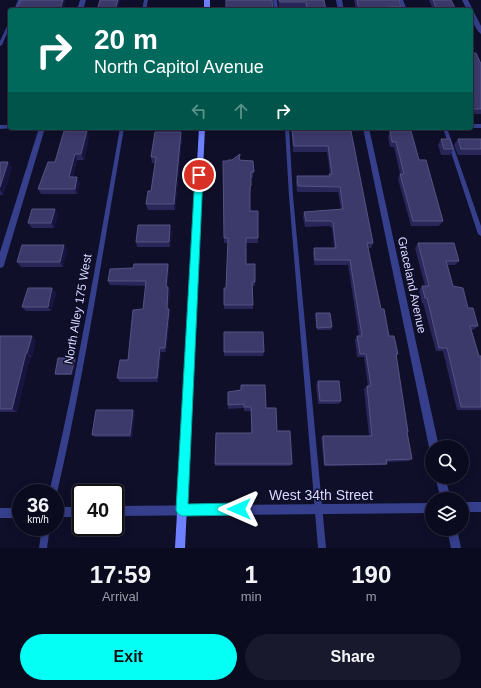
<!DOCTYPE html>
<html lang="en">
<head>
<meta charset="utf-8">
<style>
  :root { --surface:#0b0b20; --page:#19192d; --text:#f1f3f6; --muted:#9a9ba5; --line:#2b2b3e; --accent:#04fff4 }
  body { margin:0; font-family:Helvetica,sans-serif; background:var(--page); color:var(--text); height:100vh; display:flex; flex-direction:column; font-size:15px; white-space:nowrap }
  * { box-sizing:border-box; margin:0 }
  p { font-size:13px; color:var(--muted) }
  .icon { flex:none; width:22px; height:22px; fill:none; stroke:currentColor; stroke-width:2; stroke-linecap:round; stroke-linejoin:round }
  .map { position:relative; height:548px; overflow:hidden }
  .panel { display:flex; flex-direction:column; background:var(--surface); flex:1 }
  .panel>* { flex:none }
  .guide { position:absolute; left:8px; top:8px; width:465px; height:122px; border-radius:4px; box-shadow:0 2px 10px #0003,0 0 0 1px var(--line); background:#00695c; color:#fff; overflow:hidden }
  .tools { position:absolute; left:425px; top:440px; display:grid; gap:8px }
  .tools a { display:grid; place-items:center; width:44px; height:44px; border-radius:50%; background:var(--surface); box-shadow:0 2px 10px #0003,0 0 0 1px var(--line); font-size:20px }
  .speed { position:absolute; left:12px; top:484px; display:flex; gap:8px; font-size:20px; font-weight:700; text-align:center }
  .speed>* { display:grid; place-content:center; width:52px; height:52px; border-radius:50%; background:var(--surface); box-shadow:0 2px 10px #0003,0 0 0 1px var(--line); line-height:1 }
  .speed small { font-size:10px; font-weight:400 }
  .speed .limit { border:2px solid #111; border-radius:6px; background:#fff; color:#111 }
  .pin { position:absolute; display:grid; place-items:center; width:34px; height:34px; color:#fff; margin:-17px; border:2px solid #fff; border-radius:50%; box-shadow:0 1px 4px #0007 }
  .me { position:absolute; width:44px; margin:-22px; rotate:270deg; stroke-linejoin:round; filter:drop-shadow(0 0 3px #0008) }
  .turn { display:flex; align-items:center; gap:14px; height:84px; padding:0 20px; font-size:18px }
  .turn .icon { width:52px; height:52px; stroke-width:2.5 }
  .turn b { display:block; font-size:28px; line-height:34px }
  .lanes { display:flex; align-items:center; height:38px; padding:0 20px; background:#0003; justify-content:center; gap:20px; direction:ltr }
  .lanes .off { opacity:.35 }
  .eta { display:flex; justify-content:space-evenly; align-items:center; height:68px; text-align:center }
  .eta b { font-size:24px; font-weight:700; line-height:28px }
  .cta { display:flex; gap:8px; margin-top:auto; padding:8px 20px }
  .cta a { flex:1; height:46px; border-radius:24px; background:var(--accent); color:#111; font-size:16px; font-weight:700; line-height:46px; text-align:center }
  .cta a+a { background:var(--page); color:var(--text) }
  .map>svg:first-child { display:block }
</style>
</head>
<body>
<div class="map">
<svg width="481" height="548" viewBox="0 0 481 548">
  <rect width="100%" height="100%" fill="#0f0f2a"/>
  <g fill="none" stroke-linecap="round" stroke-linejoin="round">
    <g fill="#363f8c" fill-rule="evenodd">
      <polygon points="18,0 22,0 18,10 14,10"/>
      <polygon points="144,0 148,0 146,10 142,10"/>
      <polygon points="273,0 277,0 278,10 274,10"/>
      <polygon points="399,0 403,0 407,10 403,10"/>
      <polygon points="9,22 10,22 10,27 2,45 0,46 0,41"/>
      <path d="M120 128H124C103 250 85 372 57 493L55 496V493H49C78 372 98 250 120 128Z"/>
      <polygon points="285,128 289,128 293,196 326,548 318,548 289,196"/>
      <polygon points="443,128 447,128 481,226 481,236 478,234"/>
      <polygon points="42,527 50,527 47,548 39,548"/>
    </g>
    <g fill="#363f8c" fill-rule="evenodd">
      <polygon points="80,0 86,0 83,10 77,10"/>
      <polygon points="336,0 342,0 344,10 338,10"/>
      <polygon points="471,124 481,124 481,128 470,128"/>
      <polygon points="0,125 10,125 10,128 13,128 0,129"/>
      <polygon points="39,128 45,128 4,265 3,267 0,268 0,252"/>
      <polygon points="363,128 369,128 439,447 432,447 432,451 429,447"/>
      <polygon points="435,477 445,477 451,499 441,499"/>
      <polygon points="447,529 457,529 461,548 451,548"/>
    </g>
    <g fill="#363f8c" fill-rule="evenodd">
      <path d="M462 0H468L481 26V34C475 30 471 17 471 10H467Z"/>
      <rect x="462" y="502" width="19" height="10"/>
      <polygon points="432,503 432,513 115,516 115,506"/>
      <rect x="55" y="507" width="26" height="10"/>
      <rect x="0" y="508" width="21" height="10"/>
    </g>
    <g fill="#6f80ff" fill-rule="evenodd">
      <rect x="204" y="0" width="6" height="10"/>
      <polygon points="199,128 205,128 185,548 175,548"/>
    </g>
  </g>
  <g fill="#292659">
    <polygon points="278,0 324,0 326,10 305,10 305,8 279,8"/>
    <polygon points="354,0 399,0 401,7 400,10 356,10"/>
    <polygon points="429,0 451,0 456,10 433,10"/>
    <polygon points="471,53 481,64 481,114 471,114"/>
    <polygon points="292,131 351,131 373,243 371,248 368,248 381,309 389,336 398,354 396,356 408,432 407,432 412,459 409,461 386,462 387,464 384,465 324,466 321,438 323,436 369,436 364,389 367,386 368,386 364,357 357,357 355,340 357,336 359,336 348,265 314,265 313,253 314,248 334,248 332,228 329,226 305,227 303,217 304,212 341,209 338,192 297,192 296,182 297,176 329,176 329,174 330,174 327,152 293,152 292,137"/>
    <polygon points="390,131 419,160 443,221 439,226 411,226 398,179 400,174 394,147 390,147 388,137"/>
    <polygon points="89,137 84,160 77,160 73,177 80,183 77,194 41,194 38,189 55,162"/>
    <polygon points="182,138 175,210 148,210 146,204 151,191 155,163 152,163 151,157"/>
    <polygon points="441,139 453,149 450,155 441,155 438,145"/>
    <polygon points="458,139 481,139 481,155 458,155 454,145"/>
    <polygon points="240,160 253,161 253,178 251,178 251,191 250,191 250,211 258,238 258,243 246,243 246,264 255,282 255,286 253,286 253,309 224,309 224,305 226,288 228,243 224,243 224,238"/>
    <polygon points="0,162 8,162 12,168 3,195 0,195"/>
    <polygon points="58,214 54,228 32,228 28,223"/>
    <polygon points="172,231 170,247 137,247 136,242"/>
    <polygon points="418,243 459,261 455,265 448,265 453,286 468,308 478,326 473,330 471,330 479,356 481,356 481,410 457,410 443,351 436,351 423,303 422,303 419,291 422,286 425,286 415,248"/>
    <polygon points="64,245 67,250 63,267 21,267 17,262"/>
    <polygon points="168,264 169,269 167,287 168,287 170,292 168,309 169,309 170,313 166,352 161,352 158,382 120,382 117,378 128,360 143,309 146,286 110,285 108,281 133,268"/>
    <polygon points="52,288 56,293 51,311 26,311 22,307"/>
    <polygon points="316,313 332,327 331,330 317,330 315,315"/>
    <polygon points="0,336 36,340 32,357 30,357 17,412 0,412"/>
    <polygon points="224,352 264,352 263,356 224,356"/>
    <polygon points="75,358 76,360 73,375 57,375 55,374"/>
    <polygon points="318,381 341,401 339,404 318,404 316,385"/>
    <polygon points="228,392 266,408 292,464 290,466 215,466 215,464 251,433 251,411 244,411 244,408 228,409"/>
    <polygon points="135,413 132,437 95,437 92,435"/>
  </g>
  <g fill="#17153f">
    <polygon points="63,0 66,0 66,1 63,10 60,10"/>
    <polygon points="118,0 121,0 118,10 115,10"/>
    <polygon points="87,131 89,137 84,160 81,154"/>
    <polygon points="181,132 182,138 175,210 174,204"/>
    <polygon points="75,154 77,160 71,183 69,177"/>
    <polygon points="8,162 12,168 3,195 0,190 0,187"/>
    <polygon points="77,177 80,183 77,194 75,189"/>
    <polygon points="55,209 58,214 54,228 51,223"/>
    <polygon points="170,225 172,231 170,247 169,242"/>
    <polygon points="64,245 67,250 63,267 60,262"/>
    <polygon points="168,264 169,269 167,292 166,287"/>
    <polygon points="168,287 170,292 168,313 167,309"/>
    <polygon points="52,288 56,293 51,311 48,307"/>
    <polygon points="169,309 170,313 166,352 165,348"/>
    <polygon points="32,336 36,340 32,357 27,353"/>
    <polygon points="160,348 161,352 158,382 157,378"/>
    <polygon points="26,353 30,357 17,412 12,409"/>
    <polygon points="75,358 76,360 73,375 71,374"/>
    <polygon points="133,410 135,413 132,437 130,435"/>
  </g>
  <g fill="#3c3a6b" stroke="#545382">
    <polygon points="21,0 63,0 60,10 16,10"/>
    <polygon points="100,0 118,0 115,10 97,10"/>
    <polygon points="226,0 272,0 273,10 226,10"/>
    <polygon points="279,0 324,0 326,10 307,10 306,2 280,2"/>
    <polygon points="357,0 399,0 401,7 387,7 388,10 359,10"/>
    <polygon points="433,0 451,0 456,10 437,10"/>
    <polygon points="471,53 476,53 481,64 481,109 471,109"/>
    <polygon points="64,131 87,131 81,154 75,154 69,177 77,177 75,189 38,189 48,162 55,162"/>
    <polygon points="292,131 351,131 373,243 367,243 381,309 384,309 389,336 394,336 398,354 396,354 408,432 407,432 412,459 386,460 387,464 325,465 323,436 372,436 367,386 371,386 366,354 360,354 357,336 362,336 350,260 315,260 314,248 336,248 333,223 331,221 306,221 304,212 343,209 340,187 298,186 297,176 330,176 329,174 332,174 328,146 294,146"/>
    <polygon points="390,131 411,131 419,160 426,160 443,221 413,221 400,174 404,174 396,142 392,142"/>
    <polygon points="155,132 181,132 174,204 146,204 148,191 151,191 156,157 151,157"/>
    <polygon points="441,139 450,139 453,149 444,149"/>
    <polygon points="458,139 481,139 481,149 461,149"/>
    <polygon points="240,154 239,160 253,161 254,172 251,172 251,186 250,186 250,211 258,211 258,238 246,238 246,264 255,264 255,282 252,282 253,305 224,305 224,288 226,288 228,238 224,238 223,161 228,161 228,160 232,160"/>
    <polygon points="0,162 8,162 0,187"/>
    <polygon points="32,209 55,209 51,223 28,223"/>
    <polygon points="138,225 170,225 169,242 136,242"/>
    <polygon points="418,243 454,243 459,261 446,261 453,286 463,288 468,308 473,308 478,326 470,326 479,356 481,356 481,407 461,407 447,348 439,348 427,298 425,298 422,286 429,286"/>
    <polygon points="22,245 64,245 60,262 17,262"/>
    <polygon points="134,264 168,264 166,287 168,287 167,309 169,309 165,348 160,348 157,378 117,378 120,360 128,360 133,310 143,309 146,281 108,281 110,269 133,268"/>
    <polygon points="28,288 52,288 48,307 22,307"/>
    <polygon points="316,313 330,313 332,327 317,328"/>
    <polygon points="224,332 263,332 264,352 224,352"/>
    <polygon points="0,336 32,336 27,353 26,353 12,409 0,409"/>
    <polygon points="58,358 75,358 71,374 55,374"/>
    <polygon points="318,381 339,381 341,401 320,401"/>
    <polygon points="241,385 265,385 266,408 276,408 277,431 290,431 292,464 215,464 216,433 252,433 251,407 244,407 244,404 228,405 228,392 241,390"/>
    <polygon points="96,410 133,410 130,435 92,435"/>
  </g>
  <polygon fill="#04fff4" stroke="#03a69f" points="199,172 203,175 188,504 239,503 243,505 245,509 243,514 239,515 182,516 178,514 176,510 195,175"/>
  <g text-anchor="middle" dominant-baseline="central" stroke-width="3" stroke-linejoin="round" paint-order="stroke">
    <g font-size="12" fill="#d8d9ff" stroke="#0f0f2a">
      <text transform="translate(412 285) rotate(78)">Graceland Avenue</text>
      <text transform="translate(78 309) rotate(-80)">North Alley 175 West</text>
    </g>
    <g font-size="14" fill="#d8d9ff" stroke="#0f0f2a">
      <text x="321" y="495">West 34th Street</text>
    </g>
  </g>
</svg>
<div class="tools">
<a><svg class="icon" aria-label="search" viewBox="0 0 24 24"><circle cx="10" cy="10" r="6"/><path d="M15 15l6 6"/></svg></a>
<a><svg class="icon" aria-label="layers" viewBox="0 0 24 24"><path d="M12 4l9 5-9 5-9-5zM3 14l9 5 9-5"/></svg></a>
</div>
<div class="speed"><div>36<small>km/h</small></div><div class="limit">40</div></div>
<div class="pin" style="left:199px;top:175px;background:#d93025"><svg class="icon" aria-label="arrive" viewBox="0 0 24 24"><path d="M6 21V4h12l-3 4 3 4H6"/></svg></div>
<svg class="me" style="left:239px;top:509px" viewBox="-20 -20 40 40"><path d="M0-17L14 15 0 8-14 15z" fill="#04fff4" stroke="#fff" stroke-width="4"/></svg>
<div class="guide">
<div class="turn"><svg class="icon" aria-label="right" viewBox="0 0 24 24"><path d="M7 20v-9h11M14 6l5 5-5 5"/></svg><div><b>20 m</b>North Capitol Avenue</div></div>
<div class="lanes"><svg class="icon off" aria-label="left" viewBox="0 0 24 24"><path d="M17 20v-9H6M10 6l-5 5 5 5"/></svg><svg class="icon off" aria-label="ahead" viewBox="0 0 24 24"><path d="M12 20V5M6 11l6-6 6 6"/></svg><svg class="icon" aria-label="right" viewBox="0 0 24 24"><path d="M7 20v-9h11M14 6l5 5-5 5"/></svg></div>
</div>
</div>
<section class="panel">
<div class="eta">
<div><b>17:59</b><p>Arrival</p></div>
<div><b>1</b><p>min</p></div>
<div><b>190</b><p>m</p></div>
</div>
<div class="cta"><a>Exit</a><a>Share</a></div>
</section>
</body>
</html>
